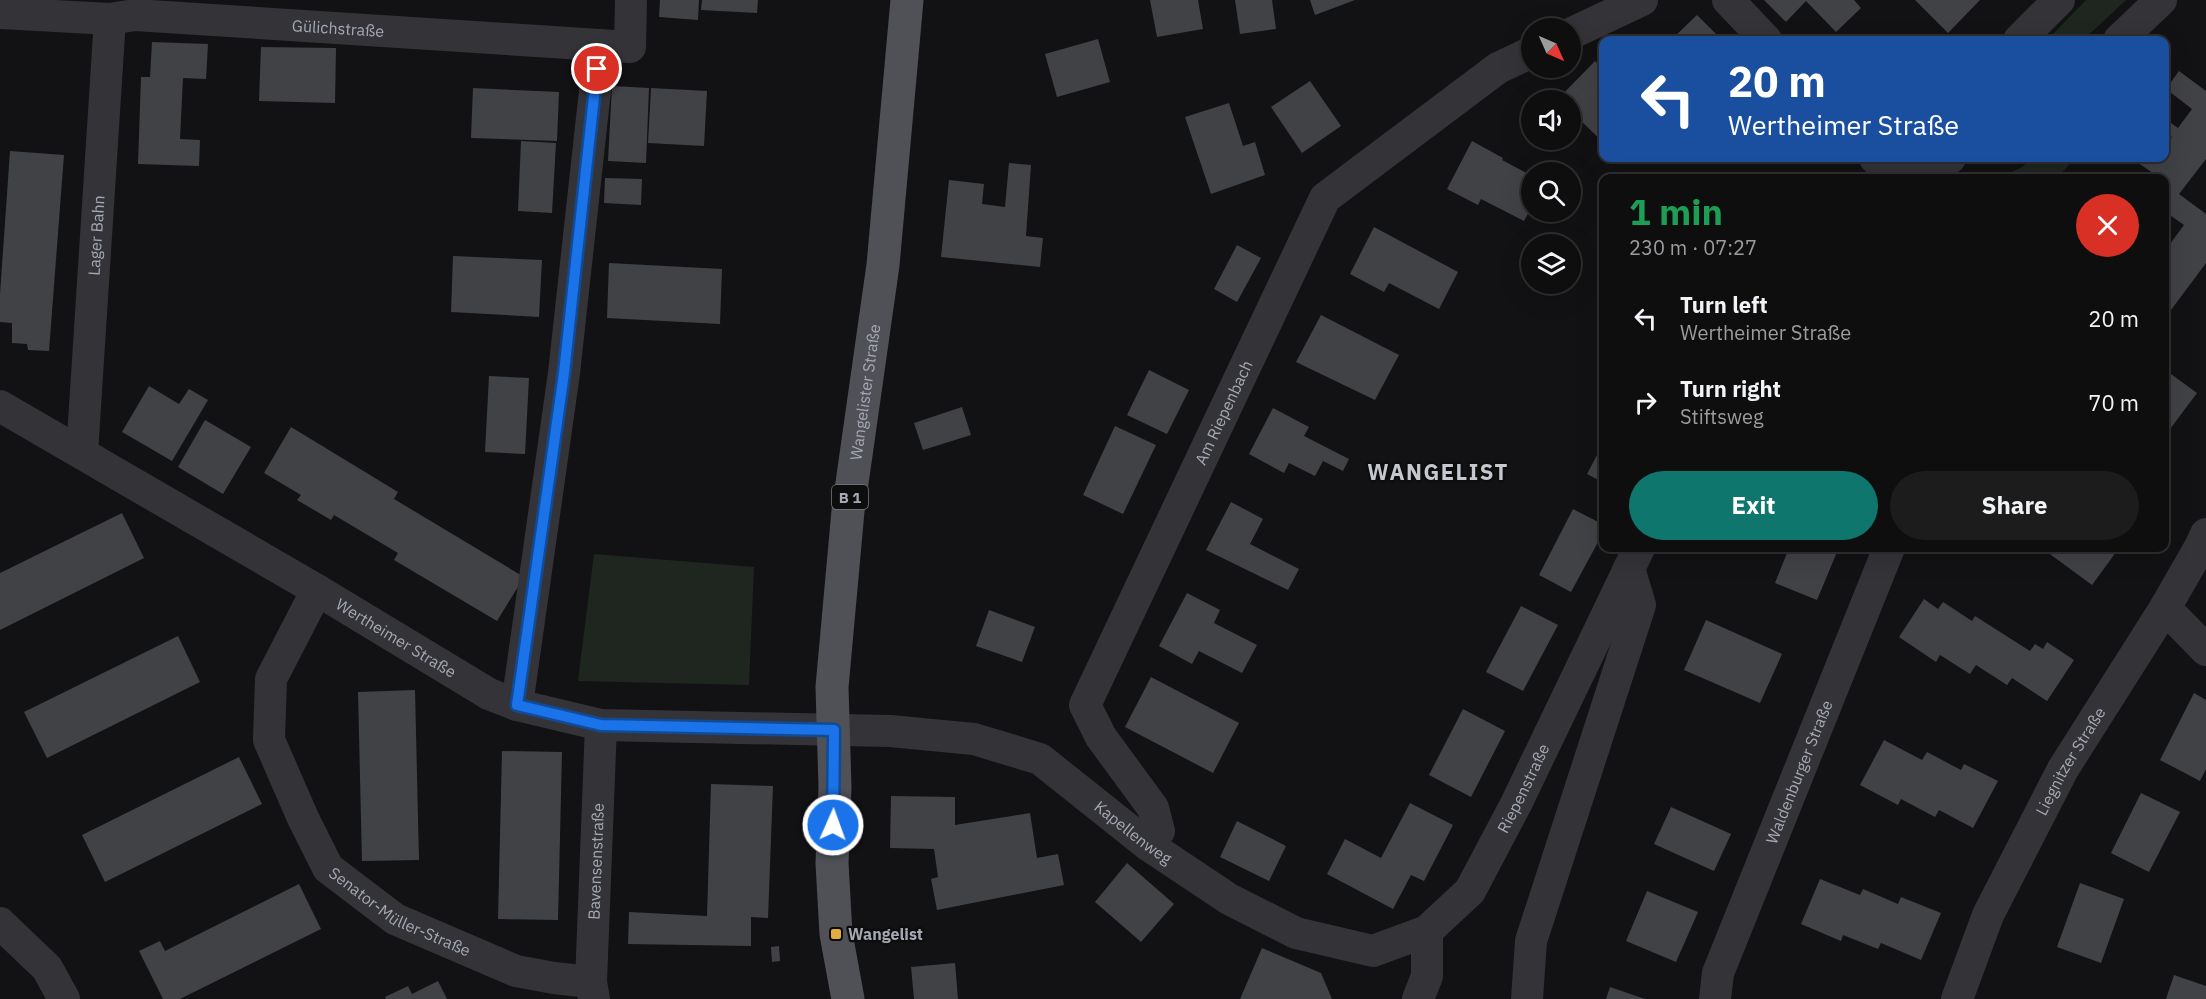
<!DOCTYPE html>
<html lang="en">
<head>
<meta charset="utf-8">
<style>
  :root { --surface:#0e0e0f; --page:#1c1c1d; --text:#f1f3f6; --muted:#9b9c9e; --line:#2e2e2f; --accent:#0f766e }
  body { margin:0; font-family:"IBM Plex Sans",sans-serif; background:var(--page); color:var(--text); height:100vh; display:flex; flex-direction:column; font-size:22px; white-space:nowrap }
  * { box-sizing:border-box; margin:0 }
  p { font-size:20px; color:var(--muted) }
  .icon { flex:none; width:33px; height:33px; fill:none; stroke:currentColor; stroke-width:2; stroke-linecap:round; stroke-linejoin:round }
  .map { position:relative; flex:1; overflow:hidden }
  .panel { position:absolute; left:1599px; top:174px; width:570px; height:378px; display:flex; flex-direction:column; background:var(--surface); border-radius:12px; box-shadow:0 6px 24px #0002,0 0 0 2px var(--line) }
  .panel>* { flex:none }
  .guide { position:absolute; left:1599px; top:36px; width:570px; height:126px; border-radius:12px; box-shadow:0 6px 24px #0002,0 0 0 2px var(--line); background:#1a4fa0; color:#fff; overflow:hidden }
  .needle { width:39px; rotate:135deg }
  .controls { position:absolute; left:1521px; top:18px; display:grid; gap:12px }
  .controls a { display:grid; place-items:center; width:60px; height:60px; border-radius:50%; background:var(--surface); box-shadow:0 6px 24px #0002,0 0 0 2px var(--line); font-size:30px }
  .pin { position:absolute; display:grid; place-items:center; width:51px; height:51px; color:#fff; margin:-26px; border:3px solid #fff; border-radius:50%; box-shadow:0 2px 6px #0007 }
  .me { position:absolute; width:66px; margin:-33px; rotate:2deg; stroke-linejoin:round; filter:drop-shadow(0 0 4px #0008) }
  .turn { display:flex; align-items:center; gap:21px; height:126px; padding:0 30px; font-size:27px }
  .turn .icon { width:78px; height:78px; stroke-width:2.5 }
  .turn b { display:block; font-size:42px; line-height:51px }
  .round { display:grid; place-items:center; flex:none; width:63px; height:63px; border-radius:32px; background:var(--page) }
  .head { display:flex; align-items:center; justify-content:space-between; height:102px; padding:0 30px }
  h1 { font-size:36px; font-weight:700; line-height:45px; color:#1e9e55 }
  .cta { display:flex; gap:12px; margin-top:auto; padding:12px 30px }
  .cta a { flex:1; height:69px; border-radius:36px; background:var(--accent); color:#fff; font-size:24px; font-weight:700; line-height:69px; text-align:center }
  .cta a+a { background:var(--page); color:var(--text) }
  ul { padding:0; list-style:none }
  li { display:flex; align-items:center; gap:18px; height:84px; padding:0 30px }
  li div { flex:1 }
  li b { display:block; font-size:22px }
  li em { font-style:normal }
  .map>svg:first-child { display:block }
</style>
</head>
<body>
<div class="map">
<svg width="2206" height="999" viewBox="0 0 2206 999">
  <rect width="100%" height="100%" fill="#121214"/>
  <g fill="#1f2620">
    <polygon points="2086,0 2126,0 2083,40 2060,40 2053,34"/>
    <polygon points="2034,158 2075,158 2057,178 1998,178 2020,168"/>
    <polygon points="594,554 754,567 749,685 578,681"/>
  </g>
  <g fill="#414246">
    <polygon points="660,0 699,0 698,20 659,17"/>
    <polygon points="702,0 758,0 757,13 701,10"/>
    <polygon points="1150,0 1198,0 1203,29 1157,37"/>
    <polygon points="1235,0 1272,0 1276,29 1240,34"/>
    <polygon points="1310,0 1355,0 1315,15"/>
    <polygon points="1764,0 1854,0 1861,8 1836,32 1806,1 1786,22"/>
    <polygon points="1915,0 1980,0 1948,33"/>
    <polygon points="1697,15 1716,34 1714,36 1718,40 1671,40"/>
    <polygon points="1098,39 1110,82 1057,97 1045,54"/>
    <polygon points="152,42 208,44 206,79 183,78 180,139 200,140 199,166 138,164 141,77 150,77"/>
    <polygon points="261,47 336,48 335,103 259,101"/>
    <polygon points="1595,61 1604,70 1604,143 1581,121 1577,125 1570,118 1570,100 1557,100"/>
    <polygon points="2179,71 2206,91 2206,159 2179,194 2206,214 2206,263 2171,310 2164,305 2164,240 2170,244 2184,225 2164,211 2164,196 2171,187 2164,182 2164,178 2160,178 2131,158 2164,158 2164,147 2172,137 2164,131 2164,118 2178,128 2192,109 2166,89"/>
    <polygon points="1310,81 1341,126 1302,153 1271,107"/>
    <polygon points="612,86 649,88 646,163 608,161"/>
    <polygon points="473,88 559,92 557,141 471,138"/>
    <polygon points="651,88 707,91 704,146 648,143"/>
    <polygon points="1229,103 1243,146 1255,142 1265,175 1211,194 1185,117"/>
    <polygon points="521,141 556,143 552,213 518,211"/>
    <polygon points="1472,141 1503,158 1502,160 1532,176 1532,206 1524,221 1481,199 1478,205 1447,189"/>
    <polygon points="10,151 64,155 49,351 28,350 27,344 12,343 12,323 0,322 0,294"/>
    <polygon points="1009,163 1031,165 1026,236 1043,238 1040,267 941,257 949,180 984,184 982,204 1005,207"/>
    <polygon points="605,178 642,179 641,205 604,203"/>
    <polygon points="1374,227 1458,272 1439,309 1389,283 1384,292 1350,274"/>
    <polygon points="1237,245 1261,258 1237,302 1214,289"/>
    <polygon points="453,256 542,260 539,317 451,312"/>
    <polygon points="609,263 722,269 720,324 607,318"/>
    <polygon points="1321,315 1399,355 1375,400 1296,362"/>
    <polygon points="2164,369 2197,393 2164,437"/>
    <polygon points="1149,370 1189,390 1167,434 1127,415"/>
    <polygon points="489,376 529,378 525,454 485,452"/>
    <polygon points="149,386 179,404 189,389 208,400 172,461 122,432"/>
    <polygon points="962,407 971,435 923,450 914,423"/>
    <polygon points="1273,408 1309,427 1304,436 1349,459 1343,471 1323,461 1315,476 1289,463 1284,473 1249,454"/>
    <polygon points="205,420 251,447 223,494 178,467"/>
    <polygon points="1115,426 1156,445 1123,514 1083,495"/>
    <polygon points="291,427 398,492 394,499 524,577 497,621 394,560 398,553 334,515 331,520 297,500 301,495 264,473"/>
    <polygon points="1604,442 1604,483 1587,474"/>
    <polygon points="1231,502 1263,519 1250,544 1299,569 1288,590 1206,550"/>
    <polygon points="1573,509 1604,525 1604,531 1571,592 1539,575"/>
    <polygon points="122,513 144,558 0,630 0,573"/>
    <polygon points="1789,548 1827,548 1837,552 1817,600 1775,583"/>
    <polygon points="2044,548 2119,548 2092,585 2043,549"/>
    <polygon points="1187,593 1220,610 1214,623 1257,645 1242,673 1199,651 1192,664 1159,646"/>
    <polygon points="1924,599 1938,609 1943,602 1972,621 1975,616 2030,651 2035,644 2043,649 2047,642 2074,660 2047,701 2012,678 2007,685 1976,665 1970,674 1940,655 1936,662 1899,637"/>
    <polygon points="1521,606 1558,625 1523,691 1486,672"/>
    <polygon points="989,610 1035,627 1022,662 976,646"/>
    <polygon points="1706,620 1782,654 1760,703 1684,670"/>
    <polygon points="178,636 200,682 47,758 24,712"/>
    <polygon points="1151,677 1239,723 1213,773 1125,727"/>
    <polygon points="415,690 419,860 362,861 358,692"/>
    <polygon points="2194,693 2206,700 2206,769 2200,781 2160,760"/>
    <polygon points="1463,709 1505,731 1471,797 1429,775"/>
    <polygon points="1884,740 1922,760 1927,752 1961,770 1964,764 1998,781 1973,828 1939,810 1935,817 1901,799 1898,805 1860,785"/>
    <polygon points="502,751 562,752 558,920 498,919"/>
    <polygon points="239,757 262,804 105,882 82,835"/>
    <polygon points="711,784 773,786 768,918 751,917 751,946 628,944 629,912 707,916"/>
    <polygon points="2141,793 2180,812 2149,872 2111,853"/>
    <polygon points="891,796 955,797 955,825 1030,813 1037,858 1058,854 1064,885 937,910 931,879 938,877 934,849 890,848"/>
    <polygon points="1410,803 1453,825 1424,881 1411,875 1393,909 1327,874 1345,839 1381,858"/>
    <polygon points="1671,807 1731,834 1714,871 1654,844"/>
    <polygon points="1237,821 1286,846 1269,881 1220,857"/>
    <polygon points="1127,863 1174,904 1141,942 1095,902"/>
    <polygon points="1820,879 1860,895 1863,889 1898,904 1901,897 1941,913 1921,960 1881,943 1878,949 1843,935 1841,941 1801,924"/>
    <polygon points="2080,883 2124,899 2101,963 2057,947"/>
    <polygon points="299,884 321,929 180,999 163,999 139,951 160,941 165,951"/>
    <polygon points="1647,891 1698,912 1676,962 1626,941"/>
    <polygon points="779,946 780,961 772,962 771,947"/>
    <polygon points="1262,948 1321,973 1332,999 1240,999"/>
    <polygon points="955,963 958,999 914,999 911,967"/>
    <polygon points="2174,975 2206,986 2206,999 2166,999"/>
    <polygon points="438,981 447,999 386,999 385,997 408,986 412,994"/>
    <polygon points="1610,987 1645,999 1606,999"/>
  </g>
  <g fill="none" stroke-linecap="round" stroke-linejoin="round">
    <g stroke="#343438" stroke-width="32">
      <polyline points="1728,0 1766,40"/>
      <path id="s1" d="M0 13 110 19 135 15 630 47 631 0"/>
      <polyline points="1570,34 1642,0"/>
      <polyline points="2019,40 2059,0"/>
      <polyline points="2119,40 2161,0"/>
      <polyline points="1875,158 1891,174"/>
      <polyline points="1909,178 1950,158"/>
      <path id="s2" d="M0 406 317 590 489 694 517 705 601 725 890 731 974 739 1040 759 1148 845 1229 899 1296 933 1373 951 1427 931 1470 891 1516 804 1639 548"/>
      <path id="s3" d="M82 453 110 19"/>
      <path id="s4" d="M317 590 271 679 269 740 303 818 328 868 395 919 516 971 554 978 591 982"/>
      <polyline points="2165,608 2206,650"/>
      <polyline points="517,705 564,373 600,45"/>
      <path id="s5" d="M1148 845 1159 831 1153 808 1101 737 1085 705 1325 198 1498 68 1532 52"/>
      <polyline points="0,923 47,968 64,999"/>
      <path id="s6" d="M594 999 591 982 601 725"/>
      <polyline points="1418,999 1427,976 1427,931"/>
      <polyline points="1527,999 1531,941 1640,605 1629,568"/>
      <path id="s7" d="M1715 999 1718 973 1889 548"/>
      <path id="s8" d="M1957 999 1988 915 2063 769 2165 608 2200 547 2206 534"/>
    </g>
    <path stroke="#505157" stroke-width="33" id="s9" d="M848 999 836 934 832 863 835 787 832 687 848 511 883 265 907 0"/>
  </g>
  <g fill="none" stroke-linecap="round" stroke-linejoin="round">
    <defs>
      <polyline id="route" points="597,69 564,373 517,705 601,725 834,730 833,825"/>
    </defs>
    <use href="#route" stroke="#114b97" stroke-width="15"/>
    <use href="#route" stroke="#1a73e8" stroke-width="10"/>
  </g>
  <rect fill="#dfae3f" stroke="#0d0d0e" stroke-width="2" x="830" y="928" width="12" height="12" rx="3"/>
  <g text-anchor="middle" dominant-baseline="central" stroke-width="4.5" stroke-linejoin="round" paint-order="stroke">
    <rect fill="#0d0d0e" stroke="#777a82" stroke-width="1.5" x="832" y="485" width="36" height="24" rx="4.5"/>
    <g font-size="15" font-weight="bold" fill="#a5a9b3">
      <text x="850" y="497">B 1</text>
    </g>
    <g font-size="16" fill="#a5a9b3" stroke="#0d0d0e">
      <text stroke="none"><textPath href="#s1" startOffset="339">Gülichstraße</textPath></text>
      <text stroke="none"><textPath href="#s3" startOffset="218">Lager Bahn</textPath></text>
      <text stroke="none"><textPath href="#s9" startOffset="610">Wangelister Straße</textPath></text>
      <text stroke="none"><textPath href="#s5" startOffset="489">Am Riepenbach</textPath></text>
      <text stroke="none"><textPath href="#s2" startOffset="459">Wertheimer Straße</textPath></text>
      <text stroke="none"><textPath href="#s8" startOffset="264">Liegnitzer Straße</textPath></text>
      <text stroke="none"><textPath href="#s7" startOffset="243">Waldenburger Straße</textPath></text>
      <text stroke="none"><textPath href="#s2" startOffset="1748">Riepenstraße</textPath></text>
      <text stroke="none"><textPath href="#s2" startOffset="1245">Kapellenweg</textPath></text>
      <text stroke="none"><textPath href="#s6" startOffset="138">Bavensenstraße</textPath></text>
      <text stroke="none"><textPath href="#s4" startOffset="387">Senator-Müller-Straße</textPath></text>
    </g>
    <g font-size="16" font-weight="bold" fill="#a5a9b3" stroke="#0d0d0e" text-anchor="start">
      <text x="848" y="934">Wangelist</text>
    </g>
    <g font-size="22" font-weight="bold" letter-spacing="1.5" fill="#c6c8cf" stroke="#0d0d0e">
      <text x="1438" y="471">WANGELIST</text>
    </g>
  </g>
</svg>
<div class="controls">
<a><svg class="needle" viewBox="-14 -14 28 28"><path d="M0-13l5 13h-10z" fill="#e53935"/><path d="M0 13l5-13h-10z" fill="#9b9c9e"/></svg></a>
<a><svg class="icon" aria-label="sound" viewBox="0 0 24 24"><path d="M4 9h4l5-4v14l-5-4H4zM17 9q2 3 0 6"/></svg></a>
<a><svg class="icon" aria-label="search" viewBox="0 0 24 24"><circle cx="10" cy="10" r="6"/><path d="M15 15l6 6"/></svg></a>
<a><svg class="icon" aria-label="layers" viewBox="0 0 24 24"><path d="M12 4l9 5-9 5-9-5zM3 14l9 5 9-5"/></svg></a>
</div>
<div class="pin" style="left:597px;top:69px;background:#d93025"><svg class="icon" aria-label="arrive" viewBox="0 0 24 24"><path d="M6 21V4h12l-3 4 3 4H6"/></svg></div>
<svg class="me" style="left:833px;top:825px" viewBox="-20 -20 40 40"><circle r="17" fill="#1a73e8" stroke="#fff" stroke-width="3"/><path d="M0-11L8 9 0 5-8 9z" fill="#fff"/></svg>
<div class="guide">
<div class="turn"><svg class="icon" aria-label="left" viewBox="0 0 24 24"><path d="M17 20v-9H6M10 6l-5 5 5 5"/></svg><div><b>20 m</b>Wertheimer Straße</div></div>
</div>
<section class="panel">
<div class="head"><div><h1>1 min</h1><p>230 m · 07:27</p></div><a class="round" style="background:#d93025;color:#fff"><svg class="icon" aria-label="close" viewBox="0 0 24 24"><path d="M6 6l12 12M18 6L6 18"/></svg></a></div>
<ul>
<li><svg class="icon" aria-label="left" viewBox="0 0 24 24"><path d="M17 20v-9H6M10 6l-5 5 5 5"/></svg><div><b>Turn left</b><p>Wertheimer Straße</p></div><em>20 m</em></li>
<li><svg class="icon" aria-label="right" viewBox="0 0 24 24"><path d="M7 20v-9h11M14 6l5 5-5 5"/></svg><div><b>Turn right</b><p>Stiftsweg</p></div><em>70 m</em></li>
</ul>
<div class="cta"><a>Exit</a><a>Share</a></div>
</section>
</div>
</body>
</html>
